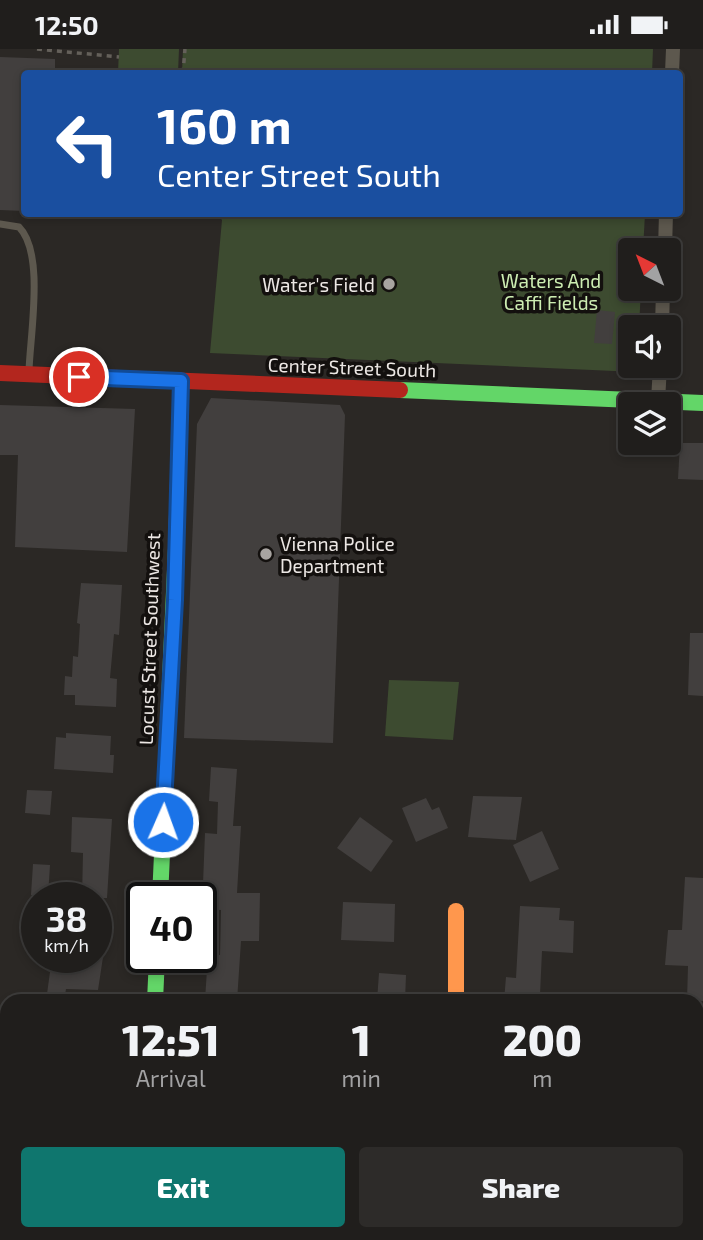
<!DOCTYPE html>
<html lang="en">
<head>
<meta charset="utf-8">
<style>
  :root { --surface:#201e1c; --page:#2d2b29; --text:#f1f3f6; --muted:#a2a2a3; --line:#3d3c3b; --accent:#0f766e }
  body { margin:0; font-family:"Exo 2",sans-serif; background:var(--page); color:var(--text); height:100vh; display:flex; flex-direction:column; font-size:26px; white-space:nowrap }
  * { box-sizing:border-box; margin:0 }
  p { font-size:23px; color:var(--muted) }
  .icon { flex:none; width:38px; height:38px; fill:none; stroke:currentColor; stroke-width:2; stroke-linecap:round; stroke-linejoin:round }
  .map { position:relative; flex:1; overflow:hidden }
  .side { position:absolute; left:0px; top:945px; width:704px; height:247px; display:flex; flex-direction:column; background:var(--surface); border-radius:21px 21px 0 0; box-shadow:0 4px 10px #0003,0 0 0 2px var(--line) }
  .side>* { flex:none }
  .hud { position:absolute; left:21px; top:21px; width:662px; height:147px; border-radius:7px; box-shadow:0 4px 10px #0003,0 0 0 2px var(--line); background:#1a4fa0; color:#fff; overflow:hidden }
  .needle { width:46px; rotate:318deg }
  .tools { position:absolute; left:618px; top:189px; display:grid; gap:14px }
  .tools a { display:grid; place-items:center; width:63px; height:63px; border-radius:7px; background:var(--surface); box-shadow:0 4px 10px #0003,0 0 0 2px var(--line); font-size:35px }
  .speed { position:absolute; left:21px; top:833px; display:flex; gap:14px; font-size:35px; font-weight:700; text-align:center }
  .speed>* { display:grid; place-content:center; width:91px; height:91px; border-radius:50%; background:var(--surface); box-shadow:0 4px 10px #0003,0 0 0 2px var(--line); line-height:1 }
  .speed small { font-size:18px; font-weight:400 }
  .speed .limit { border:4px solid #111; border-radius:10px; background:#fff; color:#111 }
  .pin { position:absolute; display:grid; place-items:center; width:60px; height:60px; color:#fff; margin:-30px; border:4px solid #fff; border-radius:50%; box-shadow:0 2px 7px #0007 }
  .me { position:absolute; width:77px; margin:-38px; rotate:2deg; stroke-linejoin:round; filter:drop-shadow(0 0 5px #0008) }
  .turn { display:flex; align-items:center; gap:24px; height:147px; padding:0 21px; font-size:32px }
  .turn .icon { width:91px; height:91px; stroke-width:2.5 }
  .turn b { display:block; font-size:49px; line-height:60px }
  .eta { display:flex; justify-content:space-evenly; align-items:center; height:119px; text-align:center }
  .eta b { font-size:42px; font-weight:800; line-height:49px }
  .button { display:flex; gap:14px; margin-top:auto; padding:14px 21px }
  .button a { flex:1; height:80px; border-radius:7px; background:var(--accent); color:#fff; font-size:28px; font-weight:800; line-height:80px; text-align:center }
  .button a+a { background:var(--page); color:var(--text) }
  .status { display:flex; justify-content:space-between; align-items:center; height:49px; padding:0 35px; background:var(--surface); direction:ltr }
  .status svg { height:19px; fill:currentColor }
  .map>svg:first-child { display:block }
</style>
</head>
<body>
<div class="status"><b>12:50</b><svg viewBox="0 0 49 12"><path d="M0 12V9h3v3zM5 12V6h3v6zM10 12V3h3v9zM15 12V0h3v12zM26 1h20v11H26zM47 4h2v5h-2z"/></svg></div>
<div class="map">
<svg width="703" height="1191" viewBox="0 0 703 1191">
  <rect width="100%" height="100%" fill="#2b2825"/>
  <g fill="#3d4b30">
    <polygon points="119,0 179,0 178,24 118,24"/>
    <polygon points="183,0 653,0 652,24 182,24"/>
    <polygon points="217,165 645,165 643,201 630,201 630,240 641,240 639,278 630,278 630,317 637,317 637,323 210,304 222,171"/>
    <polygon points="389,631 459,633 453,691 385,687"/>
  </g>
  <g fill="#423f3e">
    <polygon points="0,8 55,10 55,24 24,24 24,162 0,161"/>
    <polygon points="597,261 615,263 612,295 594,294"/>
    <polygon points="211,349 340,356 345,366 333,694 184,689 197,375"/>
    <polygon points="0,356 135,360 127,503 15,498 18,406 0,406"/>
    <polygon points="680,394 703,394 703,431 678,430"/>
    <polygon points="81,534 122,536 119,586 114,585 110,629 117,630 116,658 75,656 75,646 64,646 65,627 72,628 73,607 78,608 80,575 77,574"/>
    <polygon points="690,584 703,584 703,647 688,646"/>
    <polygon points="66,684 111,687 110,706 114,706 113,724 54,720 56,688 66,689"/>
    <polygon points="211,718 237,720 233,777 241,777 237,844 260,844 259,892 241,892 237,952 205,951 208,905 220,906 221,861 202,860 205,784 217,785 218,753 209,752"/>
    <polygon points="27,741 52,742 50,766 25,764"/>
    <polygon points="473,747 522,748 516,791 468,788"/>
    <polygon points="426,749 432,761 439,758 448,779 416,793 402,759"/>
    <polygon points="72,768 112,770 107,849 82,849 83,804 71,803"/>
    <polygon points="360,768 393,792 371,823 337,799"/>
    <polygon points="542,782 559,820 530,833 513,796"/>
    <polygon points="33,815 50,816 48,847 31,846"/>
    <polygon points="685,828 703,829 703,952 687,952 688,917 665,916 668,881 682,881"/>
    <polygon points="343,853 395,855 394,893 341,891"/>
    <polygon points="520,857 560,859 559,871 574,872 573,904 542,902 540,946 531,946 531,952 504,952 506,928 516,929"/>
    <polygon points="52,908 103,908 98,941 66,940 65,946 47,945"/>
    <polygon points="379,924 406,926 405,952 377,952"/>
  </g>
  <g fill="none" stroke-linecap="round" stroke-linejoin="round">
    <g stroke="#64605a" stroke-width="3.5" stroke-dasharray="5 5" stroke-linecap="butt">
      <polyline points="37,0 119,8"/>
      <polyline points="183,24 185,0"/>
    </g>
    <path stroke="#5d584e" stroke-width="7" d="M0 175 19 178C45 204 30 286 29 322"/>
    <g stroke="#5d584e" stroke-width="14">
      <polyline points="672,24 673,0"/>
      <polyline points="665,201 666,164"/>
      <polyline points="662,278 663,240"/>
      <polyline points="658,352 660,317"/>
      <polyline points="0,986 7,986"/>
      <polyline points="424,1191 426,1185"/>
    </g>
    <g stroke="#63d668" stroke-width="16">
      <polyline points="400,341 703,354"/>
      <polyline points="160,849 176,499"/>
      <polyline points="155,952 157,908"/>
      <polyline points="696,1015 703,1015"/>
    </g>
    <g stroke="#ff974d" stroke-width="16">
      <polyline points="176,499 181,332"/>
      <polyline points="456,862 456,952"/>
    </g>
    <g stroke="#b3261e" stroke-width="16">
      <polyline points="0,324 400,341"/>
      <polyline points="144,1185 144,1191"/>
    </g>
  </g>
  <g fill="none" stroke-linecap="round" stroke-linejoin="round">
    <defs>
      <polyline id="route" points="79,328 181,332 175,551 163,773"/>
    </defs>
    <use href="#route" stroke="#114b97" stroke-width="18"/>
    <use href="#route" stroke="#1a73e8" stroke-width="12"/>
  </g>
  <g fill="#a8a4a1" stroke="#13100e" stroke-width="2.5">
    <circle cx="389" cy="235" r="7"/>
    <circle cx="266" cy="505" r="7"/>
  </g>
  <g text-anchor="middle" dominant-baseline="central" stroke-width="7" stroke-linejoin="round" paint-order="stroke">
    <g font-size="19" fill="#cdedb2" stroke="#13100e">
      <text x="551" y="231">Waters And<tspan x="551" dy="22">Caffi Fields</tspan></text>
    </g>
    <g font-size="19" fill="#ece7e4" stroke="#13100e" text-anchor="end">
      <text x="375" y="235">Water's Field</text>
      <text x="280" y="494" text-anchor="start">Vienna Police<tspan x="280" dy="22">Department</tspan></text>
    </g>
    <g font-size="19" fill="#ece7e4" stroke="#13100e">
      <text transform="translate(352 318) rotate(2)">Center Street South</text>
      <text transform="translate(149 590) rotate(-88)">Locust Street Southwest</text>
    </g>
  </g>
</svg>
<div class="tools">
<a><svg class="needle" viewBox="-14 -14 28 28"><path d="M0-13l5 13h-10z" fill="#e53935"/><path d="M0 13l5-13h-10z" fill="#a2a2a3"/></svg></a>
<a><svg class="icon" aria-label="sound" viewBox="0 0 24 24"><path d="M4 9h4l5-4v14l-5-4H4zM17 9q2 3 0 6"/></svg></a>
<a><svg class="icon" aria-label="layers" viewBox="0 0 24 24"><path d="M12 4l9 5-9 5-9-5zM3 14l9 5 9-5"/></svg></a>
</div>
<div class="speed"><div>38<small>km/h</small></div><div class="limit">40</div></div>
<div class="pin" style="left:79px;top:328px;background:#d93025"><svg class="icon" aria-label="arrive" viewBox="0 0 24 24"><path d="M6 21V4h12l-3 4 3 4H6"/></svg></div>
<svg class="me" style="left:163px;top:773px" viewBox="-20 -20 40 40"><circle r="17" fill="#1a73e8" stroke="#fff" stroke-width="3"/><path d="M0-11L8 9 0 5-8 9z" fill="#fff"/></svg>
<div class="hud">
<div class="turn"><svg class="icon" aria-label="left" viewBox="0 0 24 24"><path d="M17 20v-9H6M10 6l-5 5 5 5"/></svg><div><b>160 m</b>Center Street South</div></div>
</div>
<section class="side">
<div class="eta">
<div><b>12:51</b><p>Arrival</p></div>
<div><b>1</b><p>min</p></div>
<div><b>200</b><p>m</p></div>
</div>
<div class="button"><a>Exit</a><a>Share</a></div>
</section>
</div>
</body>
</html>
